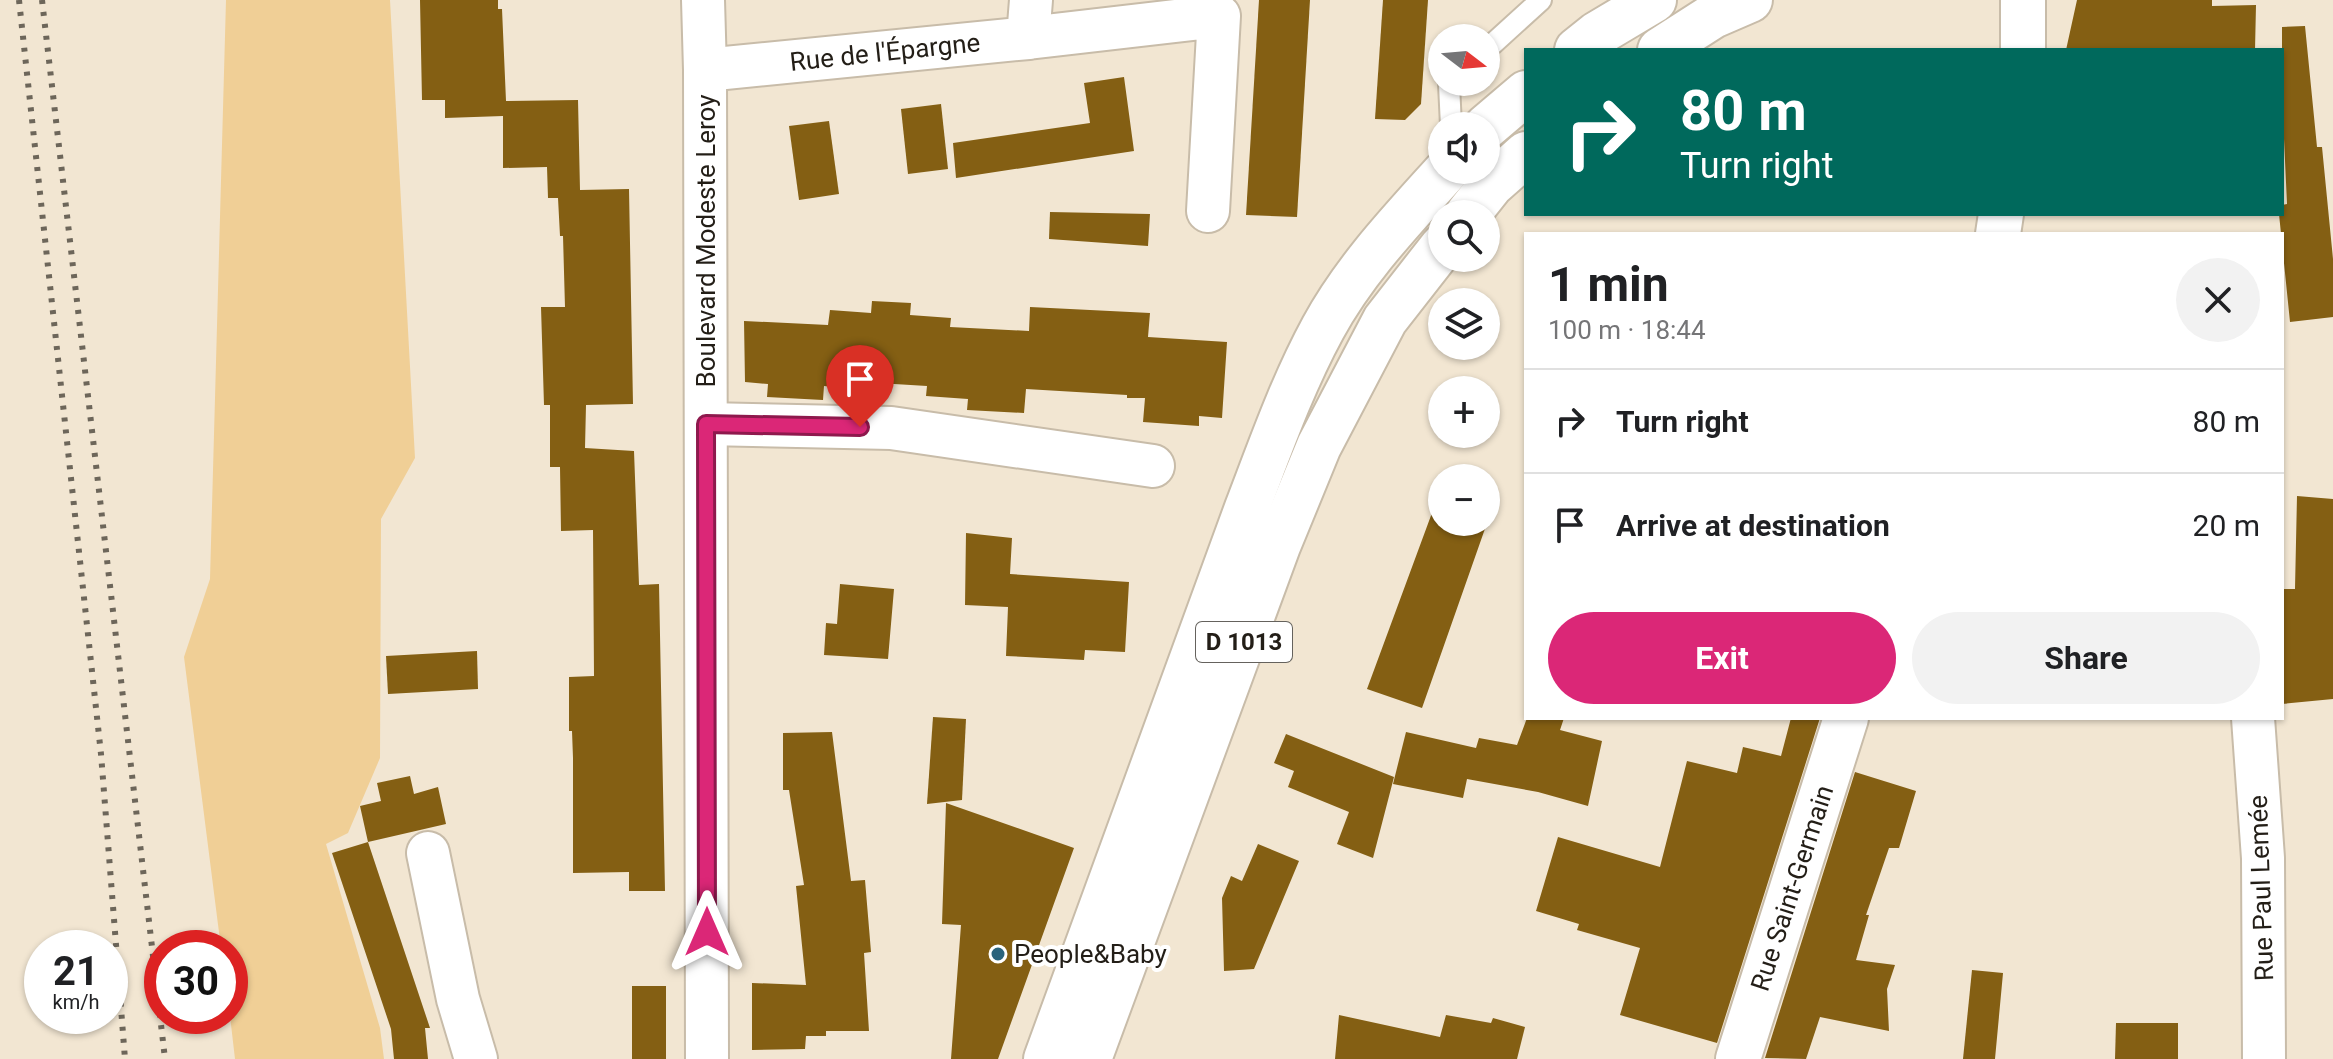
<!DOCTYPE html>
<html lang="en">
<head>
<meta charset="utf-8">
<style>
  :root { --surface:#fff; --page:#f2f2f2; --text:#202124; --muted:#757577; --line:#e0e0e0; --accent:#db2777 }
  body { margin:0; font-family:Roboto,sans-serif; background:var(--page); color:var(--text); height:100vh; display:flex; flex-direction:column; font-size:30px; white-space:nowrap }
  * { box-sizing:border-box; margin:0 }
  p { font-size:26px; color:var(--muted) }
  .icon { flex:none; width:44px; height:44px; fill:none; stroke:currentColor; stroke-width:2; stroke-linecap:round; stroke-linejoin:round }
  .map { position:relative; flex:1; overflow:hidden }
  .side { position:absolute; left:1524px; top:232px; width:760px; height:488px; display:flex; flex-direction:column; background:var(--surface); border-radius:0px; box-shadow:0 2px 6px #0004 }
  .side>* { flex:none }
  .guide { position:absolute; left:1524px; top:48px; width:760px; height:168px; border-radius:0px; box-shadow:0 2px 6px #0004; background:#00695c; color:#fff; overflow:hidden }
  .needle { width:52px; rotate:106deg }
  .controls { position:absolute; left:1428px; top:24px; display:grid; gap:16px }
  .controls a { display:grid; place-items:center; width:72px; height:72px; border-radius:50%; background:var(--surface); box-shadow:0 2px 6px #0004; font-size:40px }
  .speed { position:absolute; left:24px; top:930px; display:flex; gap:16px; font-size:40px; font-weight:700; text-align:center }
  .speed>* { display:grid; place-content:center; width:104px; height:104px; border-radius:50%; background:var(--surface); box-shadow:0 2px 6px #0004; line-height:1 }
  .speed small { font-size:20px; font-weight:400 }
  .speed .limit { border:12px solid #d22; background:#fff; color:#111 }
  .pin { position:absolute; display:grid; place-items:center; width:68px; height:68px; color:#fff; margin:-82px -34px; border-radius:50% 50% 50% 0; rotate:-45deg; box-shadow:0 0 8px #0007 }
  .pin .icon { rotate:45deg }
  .me { position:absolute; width:88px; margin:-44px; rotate:0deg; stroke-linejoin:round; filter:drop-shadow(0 0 6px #0008) }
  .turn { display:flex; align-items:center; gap:28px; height:168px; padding:0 24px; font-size:36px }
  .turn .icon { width:104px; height:104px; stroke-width:2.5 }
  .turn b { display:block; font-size:56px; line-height:68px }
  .round { display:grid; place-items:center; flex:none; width:84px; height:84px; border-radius:42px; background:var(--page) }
  .overview { display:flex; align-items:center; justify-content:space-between; height:136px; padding:0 24px }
  h1 { font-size:48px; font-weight:700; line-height:60px }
  .button { display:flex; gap:16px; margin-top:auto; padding:16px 24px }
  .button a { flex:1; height:92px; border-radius:48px; background:var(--accent); color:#fff; font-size:32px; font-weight:700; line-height:92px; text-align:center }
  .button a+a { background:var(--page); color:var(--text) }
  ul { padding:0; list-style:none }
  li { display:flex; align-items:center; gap:24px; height:104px; padding:0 24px; border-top:2px solid var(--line) }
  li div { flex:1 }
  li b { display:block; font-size:30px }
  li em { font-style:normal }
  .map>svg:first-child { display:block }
</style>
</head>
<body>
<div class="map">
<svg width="2333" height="1059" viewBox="0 0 2333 1059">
  <rect width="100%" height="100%" fill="#f2e6d2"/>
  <polygon fill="#f0cf96" points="226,0 390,0 415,458 381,519 380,758 348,833 326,844 380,1028 384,1059 235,1059 230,1016 230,948 221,948 184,657 210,579"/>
  <g fill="#845f13">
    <polygon points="420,0 498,0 498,9 502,9 506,101 578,100 580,190 629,189 633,404 586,405 585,448 634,451 639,585 659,584 665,891 629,891 629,872 573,873 573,758 572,731 569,731 569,677 594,676 593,530 561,531 560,467 550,467 550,405 544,405 541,307 565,307 563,236 560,236 558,198 548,198 547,167 503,168 503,116 445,118 445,100 422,100"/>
    <polygon points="1259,0 1310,0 1297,217 1246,215"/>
    <polygon points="1383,0 1428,0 1421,104 1405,120 1375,119"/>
    <polygon points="2077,0 2212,0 2212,6 2256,5 2255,50 2066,50"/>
    <polygon points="2305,26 2317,147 2322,147 2333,259 2333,317 2290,322 2279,214 2282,214 2282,205 2287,204 2284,139 2282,139 2282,27"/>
    <polygon points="1124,77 1134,151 956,178 953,143 1090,123 1084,83"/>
    <polygon points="941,104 948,169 908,174 901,109"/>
    <polygon points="829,121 839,194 799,200 789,126"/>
    <polygon points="1050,212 1150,214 1148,246 1049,239"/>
    <polygon points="872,301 911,303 910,315 951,318 950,327 1029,331 1030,307 1150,313 1148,337 1227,342 1222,418 1199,416 1199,426 1143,422 1145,398 1127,398 1127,395 1026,389 1024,413 967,410 968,399 926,396 927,386 845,381 844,388 824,386 823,400 767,397 768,384 745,382 744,321 828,325 830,310 871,313"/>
    <polygon points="2297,496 2333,499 2333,699 2282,704 2282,589 2295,589"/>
    <polygon points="1436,502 1442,505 1442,522 1487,523 1422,708 1367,689"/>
    <polygon points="966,533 1012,538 1010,574 1129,582 1125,652 1085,650 1084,660 1006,656 1008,607 965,605"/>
    <polygon points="840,584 894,589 888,659 824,655 826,623 837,624"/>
    <polygon points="477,651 478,689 388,694 386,656"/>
    <polygon points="933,717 966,719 962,800 927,804"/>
    <polygon points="1527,718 1564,718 1560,730 1602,741 1588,806 1538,792 1467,779 1463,798 1393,784 1406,732 1476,748 1479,738 1517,745"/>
    <polygon points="1791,718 1820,718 1717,1043 1620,1015 1640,948 1577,930 1579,924 1536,911 1558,837 1660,867 1687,761 1737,773 1743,747 1781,756"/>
    <polygon points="832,732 851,881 865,880 871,952 864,953 869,1031 826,1031 826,1036 806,1036 805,1049 752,1050 752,983 806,985 796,886 804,885 789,790 783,790 783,733"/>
    <polygon points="1286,734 1394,777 1373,858 1337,844 1349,812 1288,787 1294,771 1274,763"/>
    <polygon points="1855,772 1916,791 1899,848 1889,848 1866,915 1869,915 1856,960 1895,965 1887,989 1889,1031 1820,1017 1806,1059 1765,1058"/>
    <polygon points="410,776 414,794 438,787 446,824 368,842 360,806 381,801 377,783"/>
    <polygon points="946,803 1074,848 998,1059 951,1059 961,925 942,924"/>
    <polygon points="368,842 430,1028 425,1028 428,1059 394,1059 391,1029 332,853"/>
    <polygon points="1258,844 1299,861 1254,969 1224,971 1222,898 1231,876 1242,881"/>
    <polygon points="1972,970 2003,973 1995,1059 1963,1059"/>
    <rect x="632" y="986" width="34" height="73"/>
    <polygon points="1339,1015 1440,1037 1446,1015 1491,1023 1493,1018 1525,1027 1517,1059 1335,1059"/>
    <polygon points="2116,1023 2178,1023 2178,1059 2115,1059"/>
  </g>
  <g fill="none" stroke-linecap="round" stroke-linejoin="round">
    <defs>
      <g id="service">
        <polyline points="1486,50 1541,0"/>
        <polyline points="1451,82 1449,84 1451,126"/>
      </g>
      <g id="minor">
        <polyline points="703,0 705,70 707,1059"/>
        <polyline points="1028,38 1219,16 1208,211"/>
        <polyline points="705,70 1028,38 1031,0"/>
        <polyline points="706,424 891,428 1153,466"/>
        <polyline points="2253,718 2263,858 2264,1059"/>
        <polyline points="428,853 458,999 476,1059"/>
      </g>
      <g id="tertiary">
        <polyline points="2023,50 2023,0"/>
        <polyline points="1998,234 2001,214"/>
        <polyline points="1738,1059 1846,718"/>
      </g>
      <g id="primary">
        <polyline points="1577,50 1597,34 1654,0"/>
        <polyline points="1660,50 1713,16 1750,0"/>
        <polyline points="1486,127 1526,93"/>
        <polyline points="1468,214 1491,185 1526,154"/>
        <path d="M1046 1059 1247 508C1270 448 1292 385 1323 328 1355 269 1402 220 1447 170"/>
        <polyline points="1089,1059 1278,546 1319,446 1385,320 1442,247"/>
      </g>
    </defs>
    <use href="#service" stroke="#c8bca9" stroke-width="24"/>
    <use href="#minor" stroke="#c8bca9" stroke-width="46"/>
    <use href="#tertiary" stroke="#c8bca9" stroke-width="48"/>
    <use href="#primary" stroke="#c8bca9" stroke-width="48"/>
    <use href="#service" stroke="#fff" stroke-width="20"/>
    <use href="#minor" stroke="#fff" stroke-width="42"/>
    <use href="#tertiary" stroke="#fff" stroke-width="44"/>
    <use href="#primary" stroke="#fff" stroke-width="44"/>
    <g stroke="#6d665a" stroke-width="6" stroke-dasharray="4 8" stroke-linecap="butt">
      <polyline points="19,0 101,754 125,1059"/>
      <polyline points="42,0 165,1059"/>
    </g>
  </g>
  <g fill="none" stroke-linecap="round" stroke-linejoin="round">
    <defs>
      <polyline id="route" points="707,932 706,424 860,427"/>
    </defs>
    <use href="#route" stroke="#8e194d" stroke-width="20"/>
    <use href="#route" stroke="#db2777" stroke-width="14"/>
  </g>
  <circle fill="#2a637c" stroke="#fff" stroke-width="3" cx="998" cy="954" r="8"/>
  <g text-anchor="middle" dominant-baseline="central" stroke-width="8" stroke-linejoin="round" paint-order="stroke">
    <rect fill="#fff" stroke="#65625d" stroke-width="2" x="1196" y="622" width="96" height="40" rx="6"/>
    <g font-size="24" font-weight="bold" fill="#231e17">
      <text x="1244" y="642">D 1013</text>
    </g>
    <g font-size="26" fill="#231e17" stroke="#fff">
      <text transform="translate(885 52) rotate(-6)">Rue de l'Épargne</text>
      <text transform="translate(706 241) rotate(-90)">Boulevard Modeste Leroy</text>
      <text transform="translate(1792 888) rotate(-72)">Rue Saint-Germain</text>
      <text transform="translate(2261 888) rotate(-92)">Rue Paul Lemée</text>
    </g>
    <g font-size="26" fill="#231e17" stroke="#fff" text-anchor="start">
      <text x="1014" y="954">People&amp;Baby</text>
    </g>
  </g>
</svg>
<div class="controls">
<a><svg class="needle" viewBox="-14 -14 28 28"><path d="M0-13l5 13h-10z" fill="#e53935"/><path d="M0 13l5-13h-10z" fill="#757577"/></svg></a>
<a><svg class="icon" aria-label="sound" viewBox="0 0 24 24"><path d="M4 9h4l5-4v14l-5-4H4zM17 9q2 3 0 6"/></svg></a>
<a><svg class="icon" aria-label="search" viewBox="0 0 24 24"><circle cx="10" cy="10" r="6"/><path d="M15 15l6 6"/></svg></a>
<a><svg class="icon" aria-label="layers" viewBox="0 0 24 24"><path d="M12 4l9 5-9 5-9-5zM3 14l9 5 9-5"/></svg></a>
<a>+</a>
<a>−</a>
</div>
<div class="speed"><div>21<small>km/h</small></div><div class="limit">30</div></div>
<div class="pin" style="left:860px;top:427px;background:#d93025"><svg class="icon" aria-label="arrive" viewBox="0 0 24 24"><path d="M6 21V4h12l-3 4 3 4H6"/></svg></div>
<svg class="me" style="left:707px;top:932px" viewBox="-20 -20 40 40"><path d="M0-17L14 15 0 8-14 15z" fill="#db2777" stroke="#fff" stroke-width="4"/></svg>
<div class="guide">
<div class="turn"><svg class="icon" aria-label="right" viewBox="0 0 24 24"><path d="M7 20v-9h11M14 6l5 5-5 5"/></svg><div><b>80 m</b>Turn right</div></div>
</div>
<section class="side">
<div class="overview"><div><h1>1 min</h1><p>100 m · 18:44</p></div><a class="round"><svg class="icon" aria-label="close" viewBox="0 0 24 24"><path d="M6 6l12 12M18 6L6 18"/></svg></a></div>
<ul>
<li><svg class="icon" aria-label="right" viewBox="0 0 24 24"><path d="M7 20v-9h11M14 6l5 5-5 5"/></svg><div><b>Turn right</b></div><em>80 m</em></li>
<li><svg class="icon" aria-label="arrive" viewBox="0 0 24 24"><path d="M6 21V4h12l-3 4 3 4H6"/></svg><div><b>Arrive at destination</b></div><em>20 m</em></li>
</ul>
<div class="button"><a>Exit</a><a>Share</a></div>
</section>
</div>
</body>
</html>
